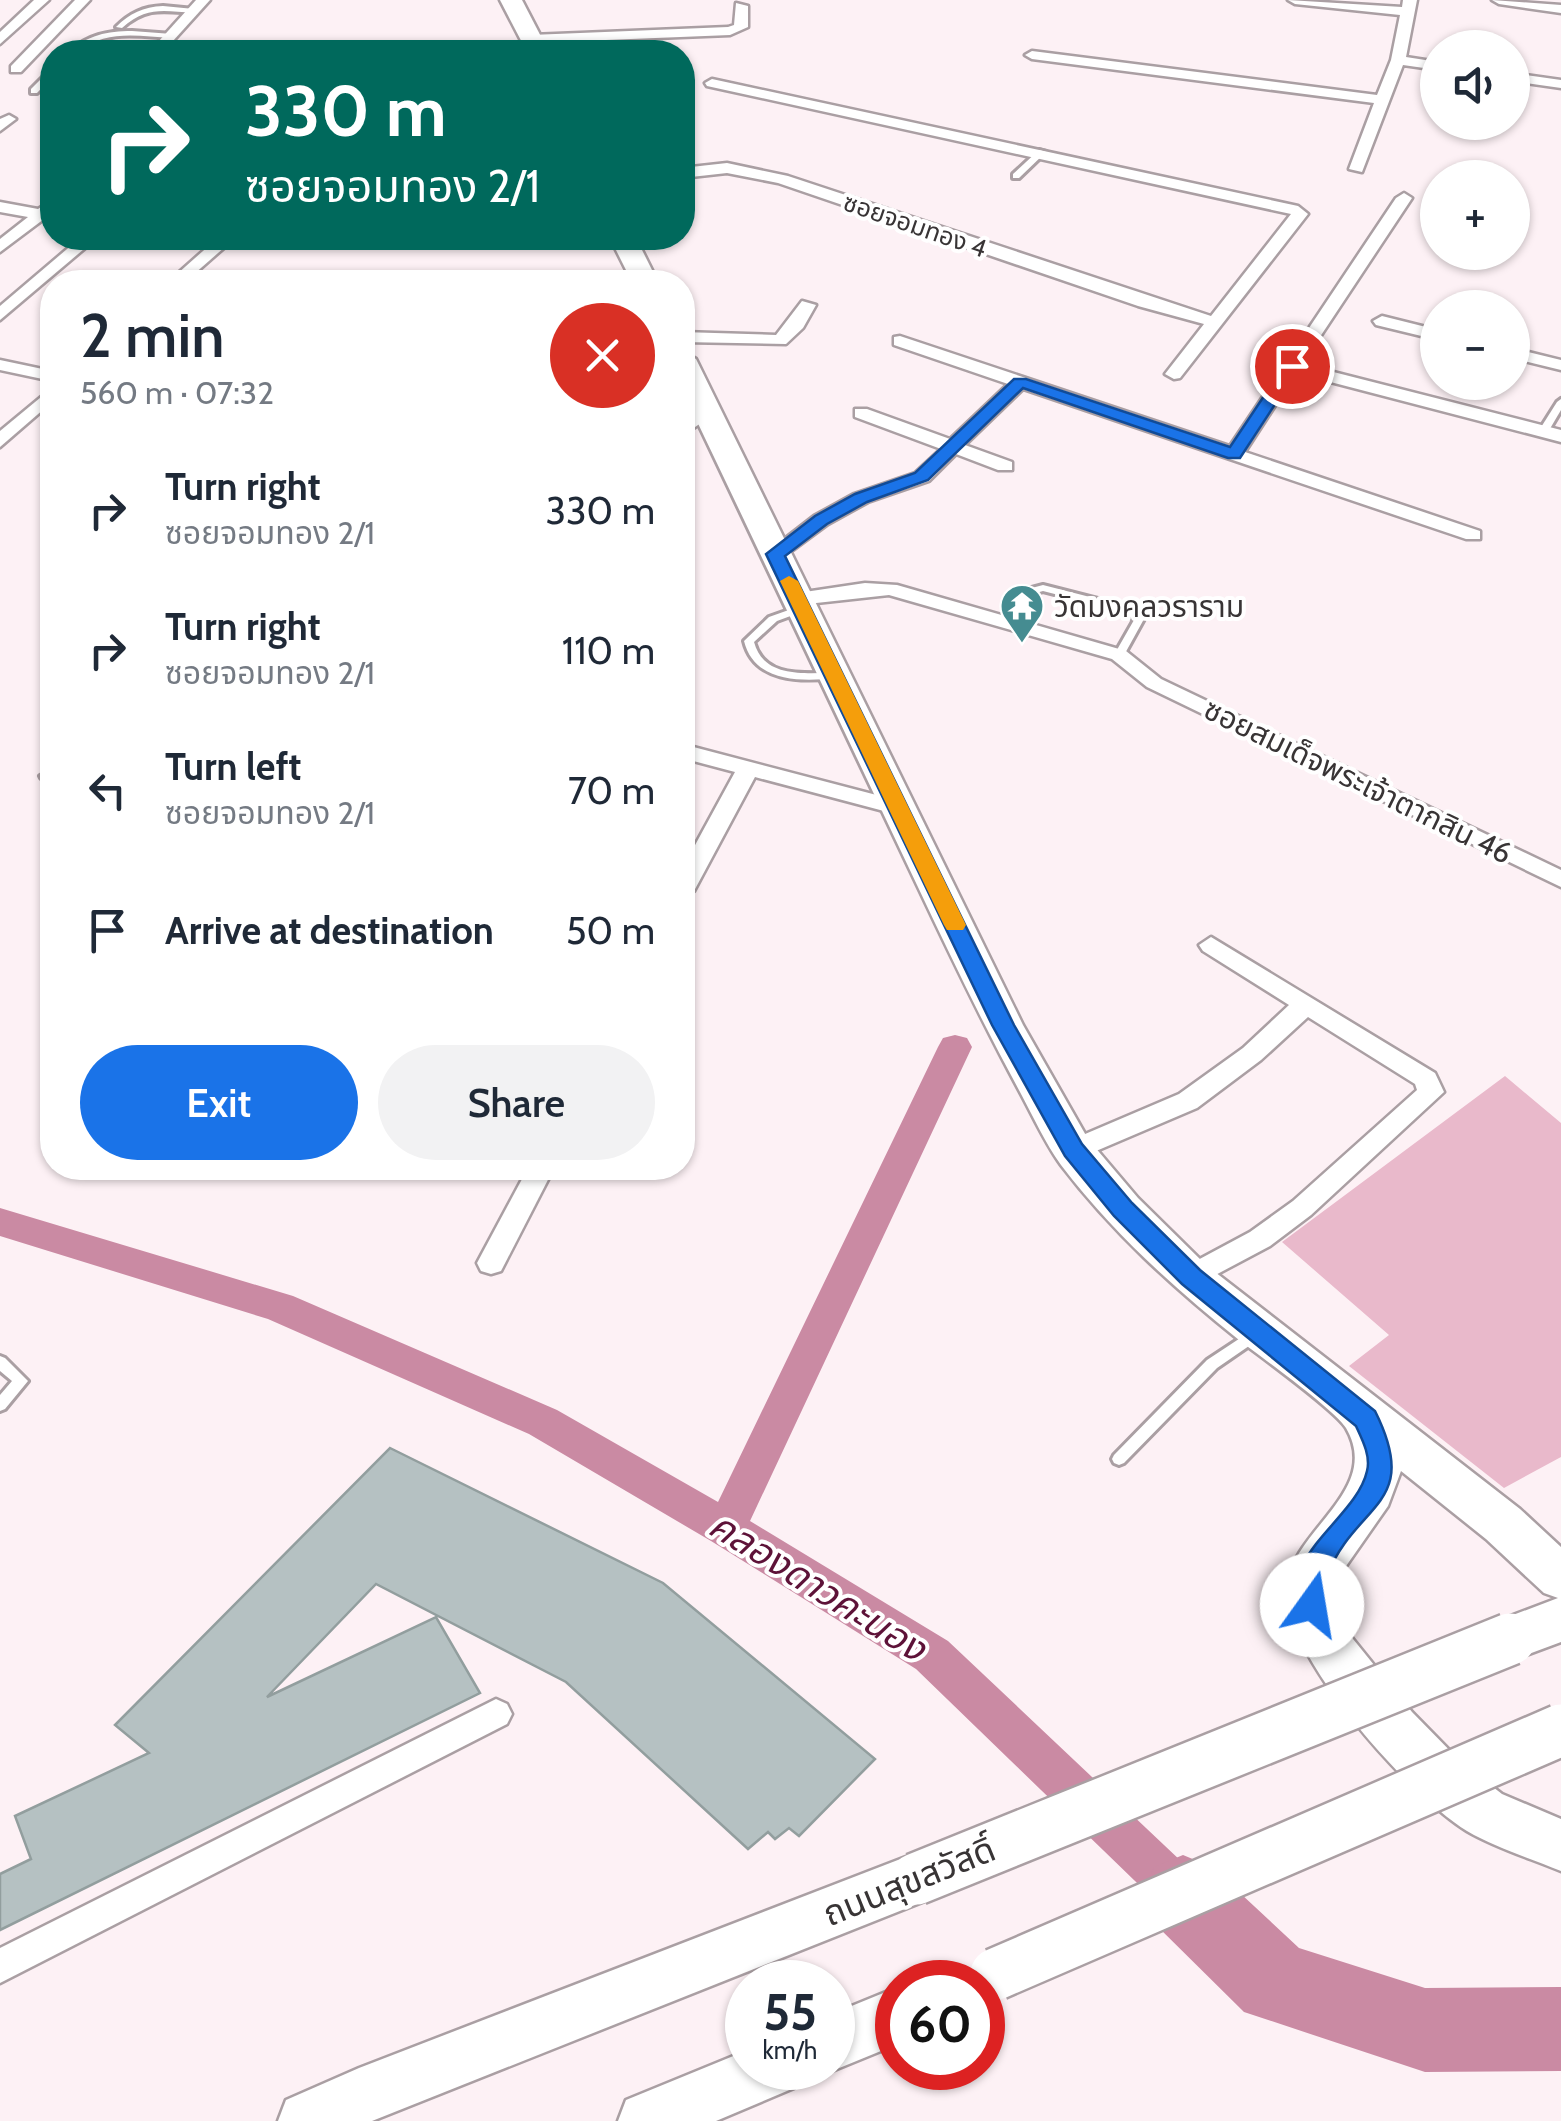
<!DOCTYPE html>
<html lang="en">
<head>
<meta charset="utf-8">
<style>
  :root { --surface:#fff; --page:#f2f2f3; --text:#1f2937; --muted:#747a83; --accent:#1a73e8 }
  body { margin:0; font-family:Cabin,"Noto Sans Thai",sans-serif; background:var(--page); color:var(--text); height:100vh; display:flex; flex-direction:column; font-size:38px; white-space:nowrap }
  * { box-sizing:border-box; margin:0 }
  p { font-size:32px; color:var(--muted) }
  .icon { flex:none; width:55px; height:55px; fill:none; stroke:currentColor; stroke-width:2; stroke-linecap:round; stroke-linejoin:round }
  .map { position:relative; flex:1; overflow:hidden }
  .sheet { position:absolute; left:40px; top:270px; width:655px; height:910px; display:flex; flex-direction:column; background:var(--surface); border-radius:40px; box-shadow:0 2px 8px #0004 }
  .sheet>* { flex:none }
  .top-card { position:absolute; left:40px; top:40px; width:655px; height:210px; border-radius:40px; box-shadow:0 2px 8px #0004; background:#00695c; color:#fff; overflow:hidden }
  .controls { position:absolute; left:1420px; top:30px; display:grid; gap:20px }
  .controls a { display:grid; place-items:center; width:110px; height:110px; border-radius:50%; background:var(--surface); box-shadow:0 2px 8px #0004; font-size:50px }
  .speed { position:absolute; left:725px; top:1960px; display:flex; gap:20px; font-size:50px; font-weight:700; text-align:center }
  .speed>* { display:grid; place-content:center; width:130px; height:130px; border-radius:50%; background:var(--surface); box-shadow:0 2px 8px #0004; line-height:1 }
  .speed small { font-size:25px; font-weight:400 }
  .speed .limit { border:15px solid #d22; background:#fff; color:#111 }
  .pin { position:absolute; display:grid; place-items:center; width:85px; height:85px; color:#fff; margin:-42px; border:5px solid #fff; border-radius:50%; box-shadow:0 2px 10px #0007 }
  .me { position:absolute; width:110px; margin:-55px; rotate:13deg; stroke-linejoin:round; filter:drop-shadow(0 0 8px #0008) }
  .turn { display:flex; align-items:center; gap:35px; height:210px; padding:0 40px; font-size:45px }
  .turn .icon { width:130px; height:130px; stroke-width:2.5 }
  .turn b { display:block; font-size:70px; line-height:85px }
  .round { display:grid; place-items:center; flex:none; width:105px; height:105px; border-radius:52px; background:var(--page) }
  .head { display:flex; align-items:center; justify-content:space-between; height:170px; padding:0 40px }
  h1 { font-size:60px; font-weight:600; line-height:75px }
  .button { display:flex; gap:20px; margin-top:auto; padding:20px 40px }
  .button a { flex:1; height:115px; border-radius:60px; background:var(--accent); color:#fff; font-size:40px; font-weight:600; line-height:115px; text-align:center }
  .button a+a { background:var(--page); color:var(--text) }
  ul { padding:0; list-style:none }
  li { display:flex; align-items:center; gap:30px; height:140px; padding:0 40px }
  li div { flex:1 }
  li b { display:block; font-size:38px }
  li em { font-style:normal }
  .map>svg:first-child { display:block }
</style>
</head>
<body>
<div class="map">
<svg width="1561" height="2121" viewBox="0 0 1561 2121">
  <rect width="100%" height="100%" fill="#fdf1f5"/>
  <polygon fill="#e9b9cb" points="1505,1076 1561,1123 1561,1457 1504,1488 1349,1366 1389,1335 1282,1242"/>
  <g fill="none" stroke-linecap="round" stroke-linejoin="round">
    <polygon fill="#ca8aa3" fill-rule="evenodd" points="955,1035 967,1038 972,1047 750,1521 948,1641 1200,1879 1207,1895 1200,1911 1183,1918 1166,1911 916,1669 711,1541 529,1434 268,1319 0,1236 0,1208 293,1296 557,1410 718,1502 938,1047 943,1038"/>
    <polygon fill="#ca8aa3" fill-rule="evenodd" points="1183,1855 1212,1867 1299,1948 1425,1988 1561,1987 1561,2071 1425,2072 1244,2012 1154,1923 1142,1895 1154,1867"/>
  </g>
  <polygon fill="#b5c1c2" stroke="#929e9e" stroke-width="2.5" points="390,1448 663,1583 875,1759 799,1836 789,1828 775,1839 768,1832 748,1849 566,1682 376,1584 267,1697 436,1617 480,1693 0,1930 0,1874 31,1859 15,1816 149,1753 115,1725"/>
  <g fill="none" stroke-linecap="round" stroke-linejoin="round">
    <defs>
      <g id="service">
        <path d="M163 6 194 9 197 11 194 13C163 11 147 6 122 28L116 27C130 13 143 7 163 6Z"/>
        <path d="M132 31 172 34 176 36 172 38C137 36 107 29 77 52H69C88 35 107 31 132 31Z"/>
        <polygon points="49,71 52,71 52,77 37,93 31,93 31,89"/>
        <polygon points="1039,150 1046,152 1019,178 1013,178 1013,174"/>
        <polygon points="471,238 480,238 474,241 471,241"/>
        <polygon points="1561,399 1561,410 1548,432 1540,434 1538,432 1557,402"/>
        <polygon points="1043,585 1133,608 1144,619 1123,657 1119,658 1114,655 1134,620 1125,612 1043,591 1036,593 1005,623 997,623 997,619 1028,589"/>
        <path d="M800 606 804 607V611L777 621 754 642C764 678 802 673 832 673L836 674V678C800 682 754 682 744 641L769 617Z"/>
        <polygon points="45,773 52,775 52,781 41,778 40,776"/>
        <polygon points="1257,1327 1262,1329 1264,1333 1262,1337 1217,1368 1124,1463 1119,1465 1114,1463 1112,1459 1114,1455 1207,1360"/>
        <polygon points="0,1356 5,1358 28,1381 5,1409 0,1411 0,1395 12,1381 0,1371"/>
      </g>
      <g id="minor">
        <polygon points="34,0 49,0 0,44 0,32"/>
        <polygon points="75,0 90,0 21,72 11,72 11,66"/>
        <polygon points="196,0 210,0 163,52 149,52"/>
        <polygon points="1288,0 1402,7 1403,0 1417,0 1406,57 1438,62 1438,70 1403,65 1362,172 1349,169 1374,103 1032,59 1025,55 1032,51 1377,95 1391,60 1400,15 1295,4"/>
        <polygon points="1492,0 1561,5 1561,13 1499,4"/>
        <polygon points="736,3 748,6 748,27 730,35 531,43 524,39 531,35 728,27 734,25"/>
        <polygon points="1512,73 1561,80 1561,88 1512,81"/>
        <polygon points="712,79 1298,206 1308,214 1180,378 1174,379 1165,374 1204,324 1138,306 778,183 727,173 682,178 682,168 727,163 788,176 1211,316 1291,214 707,86 705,83"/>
        <polygon points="9,115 16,119 0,131 0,119"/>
        <polygon points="1404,193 1412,198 1302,364 1561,430 1561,442 1296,373 1245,452 1480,531 1480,539 1466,539 1023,389 965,445 1012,462 1012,470 998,470 956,454 929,481 868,502 828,524 782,558 768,558 765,554 814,516 854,494 915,473 941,449 855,417 855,409 867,409 950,439 1008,384 894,345 894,337 900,336 1230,446 1396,198"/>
        <polygon points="52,200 52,213 0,252 0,239 28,217 0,212 0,202 38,209"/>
        <polygon points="80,238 97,238 0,320 0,306"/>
        <polygon points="212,243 226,246 185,282 168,282"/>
        <polygon points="802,301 816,305 803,328 786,344 682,342 682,332 776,335"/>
        <polygon points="1382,316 1438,330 1438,340 1376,325 1373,321"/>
        <polygon points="1512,348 1561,360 1561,370 1512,358"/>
        <polygon points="0,360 52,371 52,381 0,370"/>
        <polygon points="52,388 52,402 0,447 0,431"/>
        <polygon points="708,405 717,410 714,414 682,436 682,422"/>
        <polygon points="865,583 897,585 1126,651 1161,679 1561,870 1561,887 1147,687 1112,659 889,595 798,605 788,599 798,593"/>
        <polygon points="682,744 907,803 910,808 899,815 755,777 694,891 682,899 682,869 735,772 682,758"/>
        <polygon points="1211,937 1435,1073 1444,1092 1311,1215 1270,1246 1191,1288 1181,1285 1177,1277 1181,1269 1250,1232 1293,1201 1417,1090 1415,1084 1308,1017 1261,1060 1197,1108 1082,1157 1064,1157 1060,1150 1064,1143 1179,1094 1243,1048 1289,1005 1203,951 1199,945"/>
        <polygon points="528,1168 554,1168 501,1271 491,1274 481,1271 477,1263"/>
        <polygon points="496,1699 507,1704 512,1714 507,1724 0,1983 0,1948"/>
      </g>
      <g id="primary">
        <polygon points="500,0 522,0 549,52 527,52"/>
        <polygon points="610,238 636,238 658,282 632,282"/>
        <path d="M682 351 696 359 1023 1025 1088 1139 1138 1198 1206 1265 1520 1509 1561 1547V1642L1510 1661 1492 1655 1485 1639 1492 1623 1558 1598 1544 1593 1486 1539 1401 1471 1388 1506 1337 1579C1334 1600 1338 1616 1349 1634L1412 1712 1462 1763 1502 1794 1561 1819V1871C1530 1858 1496 1848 1467 1831 1412 1798 1277 1650 1287 1583 1296 1528 1382 1489 1346 1428 1335 1410 1261 1357 1239 1340 1174 1288 1112 1232 1061 1165 1045 1143 1033 1116 1020 1092 983 1024 950 955 917 885 839 720 761 555 682 390Z"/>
        <polygon points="916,1853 935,1861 943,1879 935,1897 372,2121 278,2121 286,2100 359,2068"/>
        <polygon points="898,1987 898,2044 832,2071 823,2068 832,2068 832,2014"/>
        <polygon points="748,2050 748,2068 802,2068 794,2088 716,2121 618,2121 626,2100"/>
      </g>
    </defs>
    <use href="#service" stroke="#aa9fa3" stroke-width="6"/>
    <use href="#minor" stroke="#aa9fa3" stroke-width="5"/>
    <use href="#primary" stroke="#aa9fa3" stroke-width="5"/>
    <use href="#service" fill="#fff" fill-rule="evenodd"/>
    <use href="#minor" fill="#fff" fill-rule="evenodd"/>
    <use href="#primary" fill="#fff" fill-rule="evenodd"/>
    <defs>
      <g id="primary-bridge">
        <polyline points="916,1879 1510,1639"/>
        <polyline points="996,1974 1561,1730"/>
      </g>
    </defs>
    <use href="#primary-bridge" stroke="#aa9fa3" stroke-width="56" stroke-linecap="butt"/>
    <use href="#primary-bridge" stroke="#fff" stroke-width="51"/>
  </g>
  <path fill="#1a73e8" stroke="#114b97" stroke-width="2.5" d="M1286 363 1300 366 1240 458H1228L1023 388 928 480 867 502 827 524 785 556 1014 1025 1082 1144 1132 1203 1200 1270 1375 1411C1423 1507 1355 1502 1327 1576 1323 1588 1328 1601 1322 1614L1312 1617 1302 1614C1275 1555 1356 1520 1367 1471 1371 1456 1362 1439 1356 1426L1182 1284 1114 1216 1065 1156 992 1025 766 554 815 516 855 494 915 473 1014 379H1026L1230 447Z"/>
  <polygon fill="#f59e0b" points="789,576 798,581 966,925 963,930 947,930 944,925 780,581"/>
  <defs>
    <symbol id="temple-pin" viewBox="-11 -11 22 30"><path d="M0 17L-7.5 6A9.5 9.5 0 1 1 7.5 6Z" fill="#458c91" stroke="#fff"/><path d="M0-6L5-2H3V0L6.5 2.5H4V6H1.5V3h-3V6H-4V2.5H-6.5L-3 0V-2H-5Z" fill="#fff"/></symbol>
  </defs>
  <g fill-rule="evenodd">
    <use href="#temple-pin" x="997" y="581" width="50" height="68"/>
  </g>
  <g text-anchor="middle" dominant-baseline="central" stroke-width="8" stroke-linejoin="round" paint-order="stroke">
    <g font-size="25" fill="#383435" stroke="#fff">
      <text transform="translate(915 225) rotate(19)">ซอยจอมทอง 4</text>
    </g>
    <g font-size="30" fill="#383435" stroke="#fff" text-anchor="start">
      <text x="1054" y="606">วัดมงคลวราราม</text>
    </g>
    <g font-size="30" fill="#383435" stroke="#fff">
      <text transform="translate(1358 781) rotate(26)">ซอยสมเด็จพระเจ้าตากสิน 46</text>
    </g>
    <g font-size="35" fill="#383435" stroke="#fff">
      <text transform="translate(909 1881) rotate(-22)">ถนนสุขสวัสดิ์</text>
    </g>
    <g font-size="38" font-style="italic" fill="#5d1238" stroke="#fff">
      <text transform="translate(818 1586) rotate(32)">คลองดาวคะนอง</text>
    </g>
  </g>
</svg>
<div class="controls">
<a><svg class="icon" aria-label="sound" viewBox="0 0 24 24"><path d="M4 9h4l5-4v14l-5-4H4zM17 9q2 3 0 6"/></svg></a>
<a>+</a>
<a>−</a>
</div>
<div class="speed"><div>55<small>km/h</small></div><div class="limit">60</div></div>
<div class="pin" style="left:1292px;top:366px;background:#d93025"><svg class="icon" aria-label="arrive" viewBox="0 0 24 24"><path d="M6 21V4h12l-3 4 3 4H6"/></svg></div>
<svg class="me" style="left:1312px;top:1605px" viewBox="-20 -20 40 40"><circle r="19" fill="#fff"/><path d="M0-13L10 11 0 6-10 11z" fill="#1a73e8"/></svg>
<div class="top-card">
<div class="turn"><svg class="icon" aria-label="right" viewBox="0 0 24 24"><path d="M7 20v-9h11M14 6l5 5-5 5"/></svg><div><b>330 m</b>ซอยจอมทอง 2/1</div></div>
</div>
<section class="sheet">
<div class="head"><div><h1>2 min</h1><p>560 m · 07:32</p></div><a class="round" style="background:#d93025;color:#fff"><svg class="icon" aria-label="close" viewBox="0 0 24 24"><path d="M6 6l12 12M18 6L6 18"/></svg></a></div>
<ul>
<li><svg class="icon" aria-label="right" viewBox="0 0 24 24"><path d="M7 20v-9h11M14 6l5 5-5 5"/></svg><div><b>Turn right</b><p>ซอยจอมทอง 2/1</p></div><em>330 m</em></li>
<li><svg class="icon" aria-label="right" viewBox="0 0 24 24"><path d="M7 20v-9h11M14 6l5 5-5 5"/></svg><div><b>Turn right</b><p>ซอยจอมทอง 2/1</p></div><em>110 m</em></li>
<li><svg class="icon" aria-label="left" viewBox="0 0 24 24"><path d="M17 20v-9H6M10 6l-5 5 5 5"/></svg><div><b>Turn left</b><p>ซอยจอมทอง 2/1</p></div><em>70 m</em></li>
<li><svg class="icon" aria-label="arrive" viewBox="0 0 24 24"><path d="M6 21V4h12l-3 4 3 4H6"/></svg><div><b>Arrive at destination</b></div><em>50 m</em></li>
</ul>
<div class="button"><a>Exit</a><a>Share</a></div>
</section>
</div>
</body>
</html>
